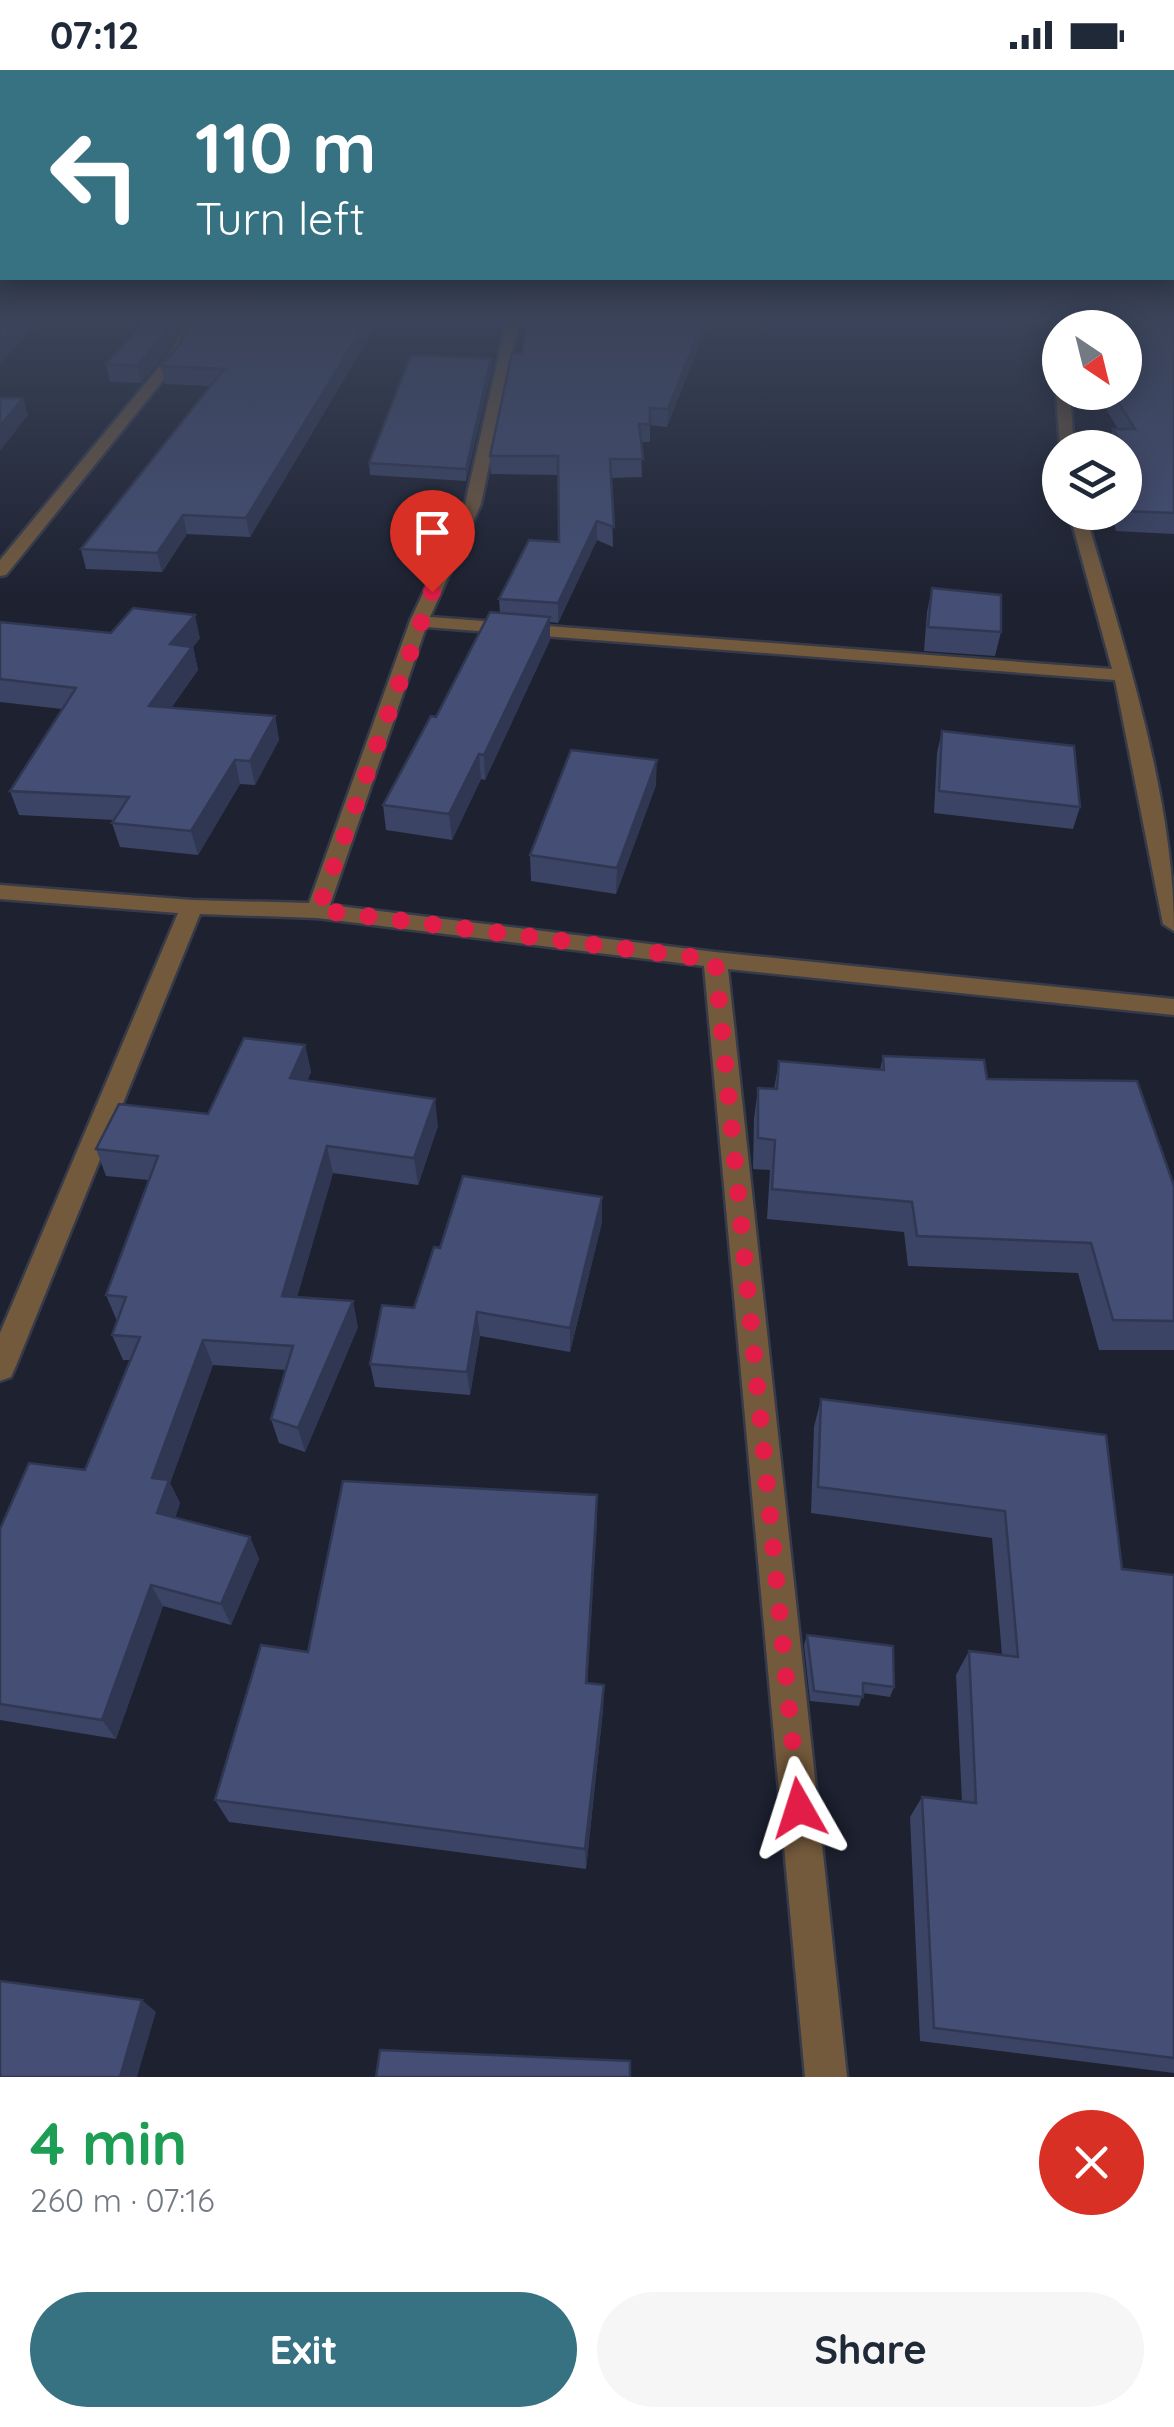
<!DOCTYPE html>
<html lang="en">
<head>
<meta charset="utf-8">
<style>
  :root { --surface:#fff; --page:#f6f6f7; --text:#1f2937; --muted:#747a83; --accent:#367281 }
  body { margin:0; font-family:Quicksand,sans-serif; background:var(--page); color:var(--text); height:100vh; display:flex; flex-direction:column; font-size:38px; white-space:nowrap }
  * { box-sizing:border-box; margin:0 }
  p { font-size:32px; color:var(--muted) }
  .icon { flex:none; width:55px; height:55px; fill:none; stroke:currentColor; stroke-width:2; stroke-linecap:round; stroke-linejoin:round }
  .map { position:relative; height:2007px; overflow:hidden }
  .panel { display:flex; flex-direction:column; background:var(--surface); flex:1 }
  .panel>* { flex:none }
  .guide { position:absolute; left:0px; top:0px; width:1175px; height:210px; box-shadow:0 5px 25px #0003; background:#367281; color:#fff; overflow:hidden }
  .needle { width:65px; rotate:145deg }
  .buttons { position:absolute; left:1042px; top:240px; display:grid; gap:20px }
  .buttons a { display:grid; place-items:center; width:100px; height:100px; border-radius:50%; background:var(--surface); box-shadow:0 5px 25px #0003; font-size:50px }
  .pin { position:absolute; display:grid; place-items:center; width:85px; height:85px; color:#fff; margin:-102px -42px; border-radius:50% 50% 50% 0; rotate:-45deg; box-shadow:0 0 10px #0007 }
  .pin .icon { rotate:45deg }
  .me { position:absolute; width:110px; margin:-55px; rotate:354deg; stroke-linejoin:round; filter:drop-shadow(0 0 8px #0008) }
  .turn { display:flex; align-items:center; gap:35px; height:210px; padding:0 30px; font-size:45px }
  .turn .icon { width:130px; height:130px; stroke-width:2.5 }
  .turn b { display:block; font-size:70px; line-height:85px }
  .round { display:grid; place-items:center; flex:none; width:105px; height:105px; border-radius:52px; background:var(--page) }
  .summary { display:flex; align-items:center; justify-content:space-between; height:170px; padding:0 30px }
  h1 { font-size:60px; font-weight:700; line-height:75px; color:#1e9e55 }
  .button { display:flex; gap:20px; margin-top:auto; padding:20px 30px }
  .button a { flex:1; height:115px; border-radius:60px; background:var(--accent); color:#fff; font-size:40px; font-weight:700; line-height:115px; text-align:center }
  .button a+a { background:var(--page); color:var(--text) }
  .status { display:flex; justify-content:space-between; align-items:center; height:70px; padding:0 50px; background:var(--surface); direction:ltr }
  .status svg { height:28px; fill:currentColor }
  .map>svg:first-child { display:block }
</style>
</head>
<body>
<div class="status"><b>07:12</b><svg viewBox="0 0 49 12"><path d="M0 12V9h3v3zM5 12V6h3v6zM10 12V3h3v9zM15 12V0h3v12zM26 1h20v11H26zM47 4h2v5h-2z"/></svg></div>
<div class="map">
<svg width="1174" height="2007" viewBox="0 0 1174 2007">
  <rect width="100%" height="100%" fill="#1d2130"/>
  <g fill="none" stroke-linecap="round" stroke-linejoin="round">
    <defs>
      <g id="minor">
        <polygon points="188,249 200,249 180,289 6,505 0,506 0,490 169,285"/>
        <path d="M507 249H519L481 434 430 547 1112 599 1069 442H1085C1123 574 1174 724 1174 861L1163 854 1115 610 426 557 330 835 715 882 1174 929V945L728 899 847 2007H805L704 896 317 848 200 844 15 1298 11 1307 0 1311V1263L178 843 0 829V815L192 830 309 833 410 551 465 434Z"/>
        <polygon points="1052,249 1064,249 1060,280 1054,276"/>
        <polygon points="1060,319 1060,322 1070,322 1074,378 1060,378 1056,322"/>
      </g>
    </defs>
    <use href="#minor" stroke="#373b49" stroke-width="5"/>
    <use href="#minor" fill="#745a3c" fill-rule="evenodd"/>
  </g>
  <g fill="#3b4465">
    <polygon points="147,249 184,249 166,283 141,313 110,312 106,294"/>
    <polygon points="380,249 250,467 187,464 162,502 86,499 81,479 211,316 165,314 161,296 180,274"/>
    <polygon points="709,249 667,357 650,355 650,372 641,372 642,407 611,408 613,477 597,470 558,553 550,552 550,570 485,710 481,709 452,770 386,760 383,735 500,543 499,529 559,472 558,405 491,404 490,386 522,284"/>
    <polygon points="942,249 1050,249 1049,256 944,256"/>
    <polygon points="1067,249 1174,249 1174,464 1116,461 1111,442 1125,442 1125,378 1108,378 1113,359 1118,359 1096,322 1125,322 1125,258 1066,258"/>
    <polygon points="491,289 492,299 466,411 370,405 369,393"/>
    <polygon points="932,518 1001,562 995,586 924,581 927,542"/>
    <polygon points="0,552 111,563 200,568 193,577 198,600 171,638 275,646 279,670 255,715 240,714 198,785 120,777 112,753 114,750 19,745 10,721 62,639 0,632"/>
    <polygon points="942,661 1080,737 1073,759 934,743 937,683"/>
    <polygon points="656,715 616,824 531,811 530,785"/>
    <polygon points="305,975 311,1002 307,1011 438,1056 418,1115 333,1103 297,1227 358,1257 305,1382 279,1373 271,1349 286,1300 213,1295 170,1413 180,1433 175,1448 250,1467 259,1489 231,1555 163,1536 116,1669 0,1650 0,1459 85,1400 130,1290 123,1290 112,1265 117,1251 106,1225 149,1110 106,1106 96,1079 208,1044"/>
    <polygon points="883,986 987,1009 1174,1116 1174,1280 1099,1280 1078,1203 908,1196 904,1162 767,1149 770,1100 753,1099 754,1049 758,1018 774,1019 779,991 880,1000"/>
    <polygon points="602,1152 570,1282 480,1266 470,1325 375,1317 370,1294 414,1238 440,1178"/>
    <polygon points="821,1329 1122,1499 1174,1505 1174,2003 920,1971 910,1747 922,1727 962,1732 956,1605 969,1581 1002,1585 992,1468 811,1443 814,1357"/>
    <polygon points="597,1425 587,1613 604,1615 603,1640 586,1799 229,1752 215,1730 308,1582"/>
    <polygon points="807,1565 894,1617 890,1627 863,1623 859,1636 810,1631 804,1575"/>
  </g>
  <g fill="#303752">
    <polygon points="22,249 43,249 0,293 0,271"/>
    <polygon points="172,249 184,249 166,283 141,313 137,296"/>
    <polygon points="368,249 380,249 250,467 246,448"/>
    <polygon points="704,249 709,249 667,357 668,339"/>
    <polygon points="491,289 492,299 466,411 466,399"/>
    <polygon points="23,328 28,345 0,381 0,356"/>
    <polygon points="183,445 187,464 162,502 157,483"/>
    <polygon points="597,451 597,470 558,553 558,533"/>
    <polygon points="195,545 200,568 193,577 198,600 156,660 149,636 170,574"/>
    <polygon points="550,547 550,570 485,710 484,685"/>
    <polygon points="275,646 279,670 255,715 250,691"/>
    <polygon points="479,684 481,709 452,770 449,744"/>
    <polygon points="235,690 240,714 198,785 191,761"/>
    <polygon points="657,690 656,715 616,824 617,798"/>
    <polygon points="305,975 311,1002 296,1035 290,1008"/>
    <polygon points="435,1029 438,1056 418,1115 414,1088"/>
    <polygon points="327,1076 333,1103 290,1251 282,1226"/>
    <polygon points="602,1127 602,1152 570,1282 570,1258"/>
    <polygon points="353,1231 358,1257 305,1382 298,1358"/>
    <polygon points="477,1242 480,1266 470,1325 467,1302"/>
    <polygon points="203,1270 213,1295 170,1413 180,1433 168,1466 157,1443 152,1408"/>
    <polygon points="597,1425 597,1454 586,1638 586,1613"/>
    <polygon points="250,1467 259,1489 231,1555 221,1534"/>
    <polygon points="151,1515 163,1536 116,1669 102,1650"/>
    <polygon points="604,1615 603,1640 586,1799 585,1779"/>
    <polygon points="142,1930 156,1942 137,2007 120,2007"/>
  </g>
  <g fill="#454f75" stroke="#303752" stroke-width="2.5">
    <polygon points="0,249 22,249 0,271"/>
    <polygon points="147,249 172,249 162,266 137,296 106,294"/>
    <polygon points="192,249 368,249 246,448 183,445 157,483 81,479 224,299 161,296 180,274"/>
    <polygon points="528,249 704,249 668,339 650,338 650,354 639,354 643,389 610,389 614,457 597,451 558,533 499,529 529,470 559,472 558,386 490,386 512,283 522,284"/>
    <polygon points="1069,249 1174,249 1174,443 1125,441 1125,394 1133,394 1125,378 1124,378 1113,359 1135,359 1112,322 1125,322 1125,258 1073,258"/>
    <polygon points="411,285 491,289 466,399 369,393"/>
    <polygon points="0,328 23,328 0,356"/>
    <polygon points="932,518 1001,525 1001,562 928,557"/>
    <polygon points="133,538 195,545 170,574 192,577 149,636 275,646 250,691 235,690 191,761 112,753 129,727 10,721 76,618 0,609 0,552 111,563"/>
    <polygon points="490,542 550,547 484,685 479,684 449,744 383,735 431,646 436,647"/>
    <polygon points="942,661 1074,676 1080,737 939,721"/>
    <polygon points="571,680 657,690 617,798 530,785"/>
    <polygon points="244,968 305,975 290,1008 435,1029 414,1088 327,1076 282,1226 353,1231 298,1358 271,1349 293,1276 203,1270 152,1408 169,1410 157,1443 250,1467 221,1534 151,1515 102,1650 0,1634 0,1459 29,1393 85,1400 140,1267 112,1265 126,1227 106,1225 158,1086 96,1079 119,1034 208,1044"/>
    <polygon points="883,986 984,990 987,1009 1137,1011 1174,1116 1174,1251 1113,1250 1091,1173 917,1166 912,1132 772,1119 775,1070 758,1068 758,1018 777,1019 779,991 884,1000"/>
    <polygon points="463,1106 602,1127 570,1258 477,1242 467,1302 370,1294 382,1235 414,1238 434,1177 440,1178"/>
    <polygon points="821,1329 1106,1365 1122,1499 1174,1505 1174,1988 934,1958 922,1727 976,1733 969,1581 1018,1587 1005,1441 818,1417"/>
    <polygon points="343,1411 597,1425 586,1613 604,1615 585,1779 215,1730 261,1575 308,1582"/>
    <polygon points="807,1565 893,1576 894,1617 863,1613 863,1627 814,1621"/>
    <polygon points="0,1911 142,1930 120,2007 0,2007"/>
    <polygon points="380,1980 630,1991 630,2007 376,2007"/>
  </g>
  <linearGradient id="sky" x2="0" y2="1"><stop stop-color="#10121a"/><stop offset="0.47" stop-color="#3a4359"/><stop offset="1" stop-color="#3a4359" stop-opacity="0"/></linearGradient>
  <rect width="1174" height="530" fill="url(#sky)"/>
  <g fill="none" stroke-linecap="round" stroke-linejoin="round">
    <polyline stroke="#e11d48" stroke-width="18" stroke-dasharray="0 32.4" points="432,522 318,840 715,890 799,1738"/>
  </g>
</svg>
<div class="buttons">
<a><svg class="needle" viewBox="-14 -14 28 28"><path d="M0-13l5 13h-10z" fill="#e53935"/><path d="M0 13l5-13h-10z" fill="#747a83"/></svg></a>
<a><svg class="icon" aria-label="layers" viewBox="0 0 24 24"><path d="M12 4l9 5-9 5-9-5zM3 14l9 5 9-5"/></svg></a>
</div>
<div class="pin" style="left:432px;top:522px;background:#d93025"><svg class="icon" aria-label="arrive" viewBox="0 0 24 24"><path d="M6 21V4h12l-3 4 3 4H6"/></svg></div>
<svg class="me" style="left:799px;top:1738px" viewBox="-20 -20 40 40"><path d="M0-17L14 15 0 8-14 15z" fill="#e11d48" stroke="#fff" stroke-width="4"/></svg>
<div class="guide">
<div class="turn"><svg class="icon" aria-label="left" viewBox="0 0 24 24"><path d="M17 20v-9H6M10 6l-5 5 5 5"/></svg><div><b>110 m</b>Turn left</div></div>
</div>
</div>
<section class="panel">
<div class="summary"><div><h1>4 min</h1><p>260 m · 07:16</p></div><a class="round" style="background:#d93025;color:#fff"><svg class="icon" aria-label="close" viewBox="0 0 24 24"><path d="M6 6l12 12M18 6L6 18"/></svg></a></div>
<div class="button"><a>Exit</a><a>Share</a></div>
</section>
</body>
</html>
